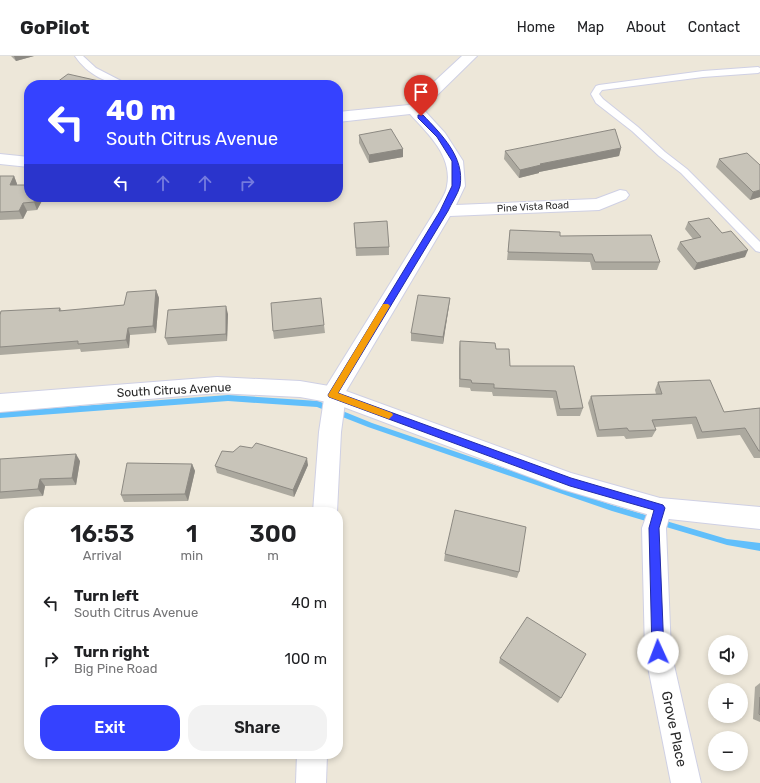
<!DOCTYPE html>
<html lang="en">
<head>
<meta charset="utf-8">
<style>
  :root { --surface:#fff; --page:#f2f2f2; --text:#202124; --muted:#757577; --line:#e0e0e0; --accent:#3542ff }
  body { margin:0; font-family:Rubik,sans-serif; background:var(--page); color:var(--text); height:100vh; display:flex; flex-direction:column; font-size:15px; white-space:nowrap }
  * { box-sizing:border-box; margin:0 }
  p { font-size:13px; color:var(--muted) }
  .icon { flex:none; width:22px; height:22px; fill:none; stroke:currentColor; stroke-width:2; stroke-linecap:round; stroke-linejoin:round }
  .map { position:relative; flex:1; overflow:hidden }
  .panel { position:absolute; left:24px; top:451px; width:319px; height:252px; display:flex; flex-direction:column; background:var(--surface); border-radius:16px; box-shadow:0 2px 6px #0003 }
  .panel>* { flex:none }
  .guide { position:absolute; left:24px; top:24px; width:319px; height:122px; border-radius:16px; box-shadow:0 2px 6px #0003; background:#3542ff; color:#fff; overflow:hidden }
  .buttons { position:absolute; left:708px; top:579px; display:grid; gap:8px }
  .buttons a { display:grid; place-items:center; width:40px; height:40px; border-radius:50%; background:var(--surface); box-shadow:0 2px 6px #0003; font-size:20px }
  .pin { position:absolute; display:grid; place-items:center; width:34px; height:34px; color:#fff; margin:-41px -17px; border-radius:50% 50% 50% 0; rotate:-45deg; box-shadow:0 0 4px #0007 }
  .pin .icon { rotate:45deg }
  .me { position:absolute; width:44px; margin:-22px; rotate:358deg; stroke-linejoin:round; filter:drop-shadow(0 0 3px #0008) }
  .turn { display:flex; align-items:center; gap:14px; height:84px; padding:0 16px; font-size:18px }
  .turn .icon { width:52px; height:52px; stroke-width:2.5 }
  .turn b { display:block; font-size:28px; line-height:34px }
  .lanes { display:flex; align-items:center; height:38px; padding:0 16px; background:#0003; justify-content:center; gap:20px; direction:ltr }
  .lanes .off { opacity:.35 }
  .eta { display:flex; justify-content:space-evenly; align-items:center; height:68px; text-align:center }
  .eta b { font-size:24px; font-weight:600; line-height:28px }
  .button { display:flex; gap:8px; margin-top:auto; padding:8px 16px }
  .button a { flex:1; height:46px; border-radius:16px; background:var(--accent); color:#fff; font-size:16px; font-weight:600; line-height:46px; text-align:center }
  .button a+a { background:var(--page); color:var(--text) }
  ul { padding:0; list-style:none }
  li { display:flex; align-items:center; gap:12px; height:56px; padding:0 16px }
  li div { flex:1 }
  li b { display:block; font-size:15px }
  li em { font-style:normal }
  header { display:flex; align-items:center; gap:24px; box-sizing:border-box; height:56px; padding:0 20px; background:var(--surface); border-bottom:1px solid var(--line) }
  header strong { font-size:19px }
  nav { display:flex; gap:22px; margin-inline-start:auto; font-size:14px }
  .map>svg:first-child { display:block }
</style>
</head>
<body>
<header>
<strong>GoPilot</strong>
<nav><a>Home</a><a>Map</a><a>About</a><a>Contact</a></nav>
</header>
<div class="map">
<svg width="760" height="727" viewBox="0 0 760 727">
  <rect width="100%" height="100%" fill="#ede7d9"/>
  <g fill="none" stroke-linecap="round" stroke-linejoin="round">
    <polygon fill="#61bffb" fill-rule="evenodd" points="228,339 318,345 372,367 612,449 727,483 760,487 760,495 727,489 612,455 368,371 317,351 228,345 0,362 0,356"/>
    <defs>
      <g id="lane">
        <path d="M75 0H83L96 12 129 29C108 29 87 18 75 0Z"/>
        <polygon points="758,11 760,12 760,16 758,17 703,21 602,34 599,38 603,43 638,71 665,96 687,113 760,186 760,196 756,195 681,117 659,100 632,75 596,47 591,38 596,30 599,29 703,15"/>
      </g>
      <g id="street">
        <path d="M462 0H477L423 53 445 77 463 105 465 130 456 149 596 143 620 134 626 135 629 139 626 143 599 154 450 160 345 337 346 339 341 376 337 456H313L319 376 324 343 321 339 435 155C439 147 446 138 447 130 453 100 428 78 410 58L338 66V56L409 49Z"/>
        <polygon points="0,98 29,101 29,111 0,108"/>
        <polygon points="660,442 668,445 672,452 666,472 671,596 701,727 671,727 645,596 642,472 652,445"/>
        <polygon points="297,698 327,698 326,727 296,727"/>
      </g>
      <polygon id="secondary" points="217,321 300,325 335,331 571,417 660,442 760,451 760,473 660,462 562,433 333,347 300,341 217,337 0,356 0,338"/>
    </defs>
    <use href="#lane" stroke="#cfd0e4" stroke-width="2"/>
    <use href="#street" stroke="#cfd0e4" stroke-width="2"/>
    <use href="#secondary" stroke="#cfd0e4" stroke-width="2"/>
    <use href="#lane" fill="#fff" fill-rule="evenodd"/>
    <use href="#street" fill="#fff" fill-rule="evenodd"/>
    <use href="#secondary" fill="#fff" fill-rule="evenodd"/>
  </g>
  <g fill="#aca99f">
    <polygon points="11,0 34,0 16,5"/>
    <polygon points="359,79 403,93 403,101 369,107 359,87"/>
    <polygon points="621,92 619,100 539,116 539,117 519,122 504,103 505,95"/>
    <polygon points="719,103 760,141 750,144 716,111"/>
    <polygon points="0,120 14,120 17,128 17,129 29,141 44,141 37,154 27,155 23,163 0,164"/>
    <polygon points="90,141 118,141 118,142 91,142"/>
    <polygon points="688,166 745,201 694,214 677,193 680,186 693,183 685,173"/>
    <polygon points="354,167 389,191 389,199 356,200"/>
    <polygon points="510,174 560,180 660,206 657,214 592,214 590,206 507,204"/>
    <polygon points="156,234 159,242 156,277 130,279 129,292 81,296 80,293 0,299 0,259 60,252 62,255 124,249"/>
    <polygon points="450,242 443,288 411,285 411,277"/>
    <polygon points="228,258 227,285 168,289 165,282"/>
    <polygon points="324,269 325,277 274,283 273,275"/>
    <polygon points="460,285 496,293 510,310 574,310 583,352 580,360 557,360 553,342 493,340 492,336 471,335 470,332 459,331 459,293"/>
    <polygon points="658,326 724,356 760,352 760,402 754,402 740,379 697,383 692,368 655,371 656,374 652,381 626,383 624,380 597,381 588,347 591,340 656,338 655,334"/>
    <polygon points="0,403 80,405 76,429 45,430 43,440 0,443"/>
    <polygon points="192,408 195,415 188,445 124,446 121,439"/>
    <polygon points="308,409 294,441 217,417 215,410"/>
    <polygon points="445,498 519,516 517,522 444,505"/>
    <polygon points="586,598 558,647 499,607 500,602"/>
    <polygon points="760,627 760,666 753,663 755,631"/>
  </g>
  <g fill="#8c8982">
    <polygon points="14,0 34,0 16,5"/>
    <polygon points="99,25 100,29 95,29"/>
    <polygon points="621,92 619,100 539,116 539,117 519,122 520,114 540,108"/>
    <polygon points="403,93 403,101 369,107 369,99"/>
    <polygon points="14,120 17,128 13,137 10,129"/>
    <polygon points="760,134 760,141 750,144 753,136"/>
    <polygon points="37,141 44,141 37,154 34,146"/>
    <polygon points="23,147 27,155 23,163 19,155"/>
    <polygon points="748,194 745,201 694,214 697,207"/>
    <polygon points="156,234 159,242 156,277 153,270"/>
    <polygon points="450,242 449,250 443,288 443,281"/>
    <polygon points="226,250 228,258 227,285 226,278"/>
    <polygon points="128,272 130,279 129,292 126,284"/>
    <polygon points="76,398 80,405 76,429 72,422"/>
    <polygon points="307,402 308,409 294,441 293,434"/>
    <polygon points="192,408 195,415 188,445 185,438"/>
    <polygon points="40,423 45,430 43,440 38,433"/>
  </g>
  <g fill="#c8c4b9" stroke="#8c8982">
    <polygon points="68,18 99,25 95,29 53,29"/>
    <polygon points="391,73 403,93 369,99 359,79"/>
    <polygon points="615,73 621,92 540,108 541,109 520,114 505,95"/>
    <polygon points="747,97 760,109 760,134 753,136 719,103"/>
    <polygon points="0,120 14,120 10,129 29,129 29,141 37,141 34,146 23,147 19,155 0,156"/>
    <polygon points="709,162 722,177 731,175 748,194 697,207 680,186 701,181 688,166"/>
    <polygon points="387,165 389,191 356,192 354,167"/>
    <polygon points="510,174 560,176 560,180 651,179 660,206 595,206 592,198 508,196"/>
    <polygon points="156,234 153,270 128,272 126,284 78,288 78,285 0,291 0,259 1,255 60,252 59,255 124,249 127,236"/>
    <polygon points="418,239 450,242 443,281 411,277"/>
    <polygon points="321,242 324,269 273,275 271,247"/>
    <polygon points="226,250 226,278 165,282 168,254"/>
    <polygon points="460,285 495,287 496,293 509,293 510,310 574,310 583,352 560,353 556,335 494,332 494,328 472,327 471,324 460,323"/>
    <polygon points="710,324 724,356 760,352 760,395 759,395 745,372 702,376 696,361 652,364 656,374 629,375 627,372 599,374 591,340 662,338 658,326"/>
    <polygon points="256,387 307,402 293,434 215,410 222,395 233,396 240,390 252,392"/>
    <polygon points="76,398 72,422 40,423 38,433 0,436 0,403"/>
    <polygon points="127,407 192,408 185,438 121,439"/>
    <polygon points="455,454 526,471 519,516 445,498"/>
    <polygon points="527,561 586,598 561,642 500,602"/>
    <polygon points="760,641 760,659 759,658"/>
  </g>
  <path fill="#3542ff" stroke="#222ba6" d="M418 59H423C441 78 465 101 460 130 458 138 451 148 448 155L338 337 571 422 663 449 665 452 659 472 664 596 662 600 658 601 654 600 652 596 649 472 654 454 570 430 329 341 328 339 440 155 452 130V105L437 81 418 62Z"/>
  <polygon fill="#f59e0b" points="383,248 388,248 390,250 338,337 392,357 393,359 389,363 329,341 328,339"/>
  <g text-anchor="middle" dominant-baseline="central" stroke-width="3" stroke-linejoin="round" paint-order="stroke">
    <g font-size="10" fill="#292929" stroke="#fff">
      <text transform="translate(533 151) rotate(-3)">Pine Vista Road</text>
    </g>
    <g font-size="12" fill="#292929" stroke="#fff">
      <text transform="translate(174 334) rotate(-3)">South Citrus Avenue</text>
    </g>
    <g font-size="14" fill="#292929" stroke="#fff">
      <text transform="translate(674 673) rotate(78)">Grove Place</text>
    </g>
  </g>
</svg>
<div class="buttons">
<a><svg class="icon" aria-label="sound" viewBox="0 0 24 24"><path d="M4 9h4l5-4v14l-5-4H4zM17 9q2 3 0 6"/></svg></a>
<a>+</a>
<a>−</a>
</div>
<div class="pin" style="left:421px;top:60px;background:#d93025"><svg class="icon" aria-label="arrive" viewBox="0 0 24 24"><path d="M6 21V4h12l-3 4 3 4H6"/></svg></div>
<svg class="me" style="left:658px;top:596px" viewBox="-20 -20 40 40"><circle r="19" fill="#fff"/><path d="M0-13L10 11 0 6-10 11z" fill="#3542ff"/></svg>
<div class="guide">
<div class="turn"><svg class="icon" aria-label="left" viewBox="0 0 24 24"><path d="M17 20v-9H6M10 6l-5 5 5 5"/></svg><div><b>40 m</b>South Citrus Avenue</div></div>
<div class="lanes"><svg class="icon" aria-label="left" viewBox="0 0 24 24"><path d="M17 20v-9H6M10 6l-5 5 5 5"/></svg><svg class="icon off" aria-label="ahead" viewBox="0 0 24 24"><path d="M12 20V5M6 11l6-6 6 6"/></svg><svg class="icon off" aria-label="ahead" viewBox="0 0 24 24"><path d="M12 20V5M6 11l6-6 6 6"/></svg><svg class="icon off" aria-label="right" viewBox="0 0 24 24"><path d="M7 20v-9h11M14 6l5 5-5 5"/></svg></div>
</div>
<section class="panel">
<div class="eta">
<div><b>16:53</b><p>Arrival</p></div>
<div><b>1</b><p>min</p></div>
<div><b>300</b><p>m</p></div>
</div>
<ul>
<li><svg class="icon" aria-label="left" viewBox="0 0 24 24"><path d="M17 20v-9H6M10 6l-5 5 5 5"/></svg><div><b>Turn left</b><p>South Citrus Avenue</p></div><em>40 m</em></li>
<li><svg class="icon" aria-label="right" viewBox="0 0 24 24"><path d="M7 20v-9h11M14 6l5 5-5 5"/></svg><div><b>Turn right</b><p>Big Pine Road</p></div><em>100 m</em></li>
</ul>
<div class="button"><a>Exit</a><a>Share</a></div>
</section>
</div>
</body>
</html>
